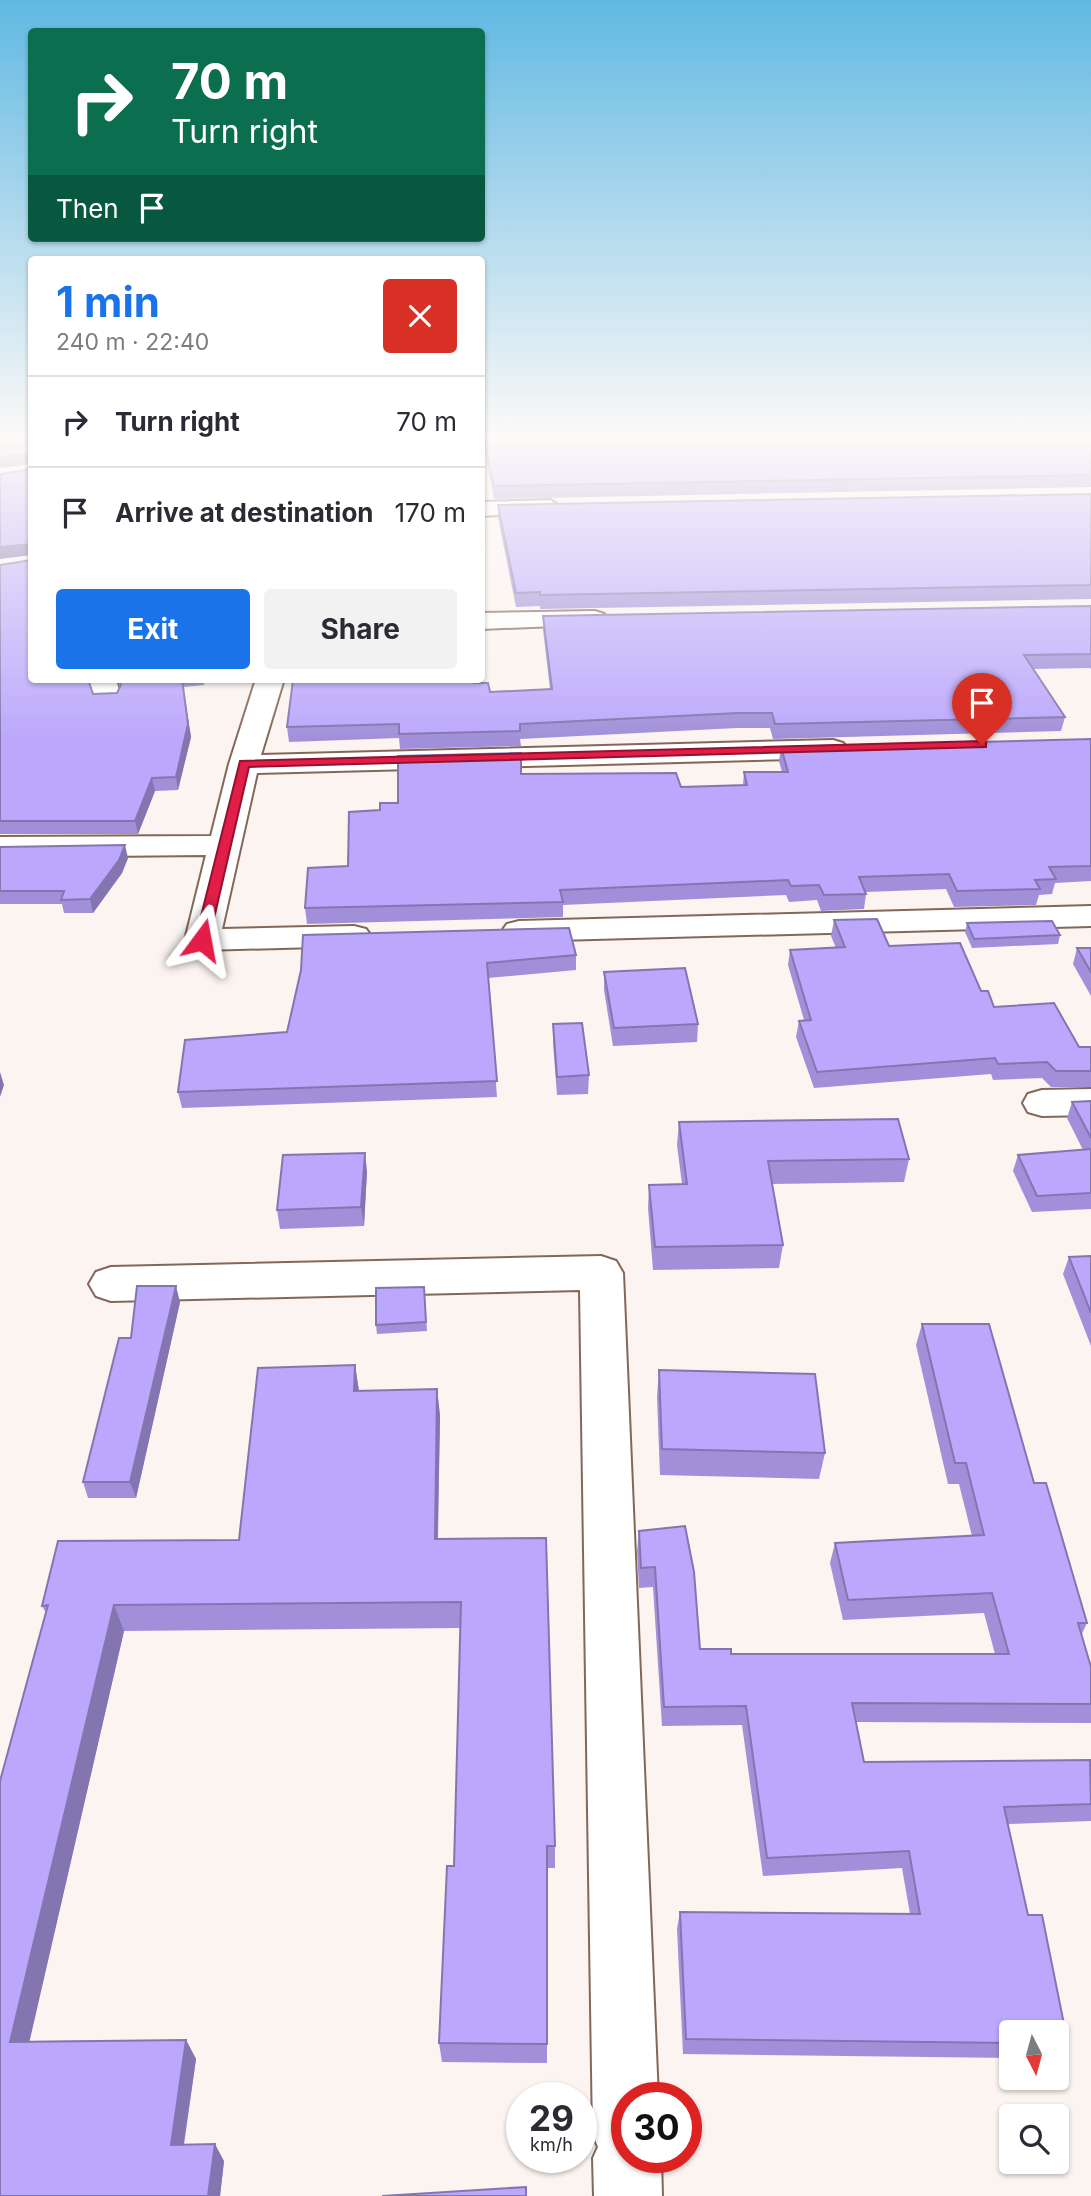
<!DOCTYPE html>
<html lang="en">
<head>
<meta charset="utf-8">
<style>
  :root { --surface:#fff; --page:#f2f2f3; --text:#2b2b33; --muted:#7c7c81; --line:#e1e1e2; --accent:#1a73e8 }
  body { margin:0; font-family:Inter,sans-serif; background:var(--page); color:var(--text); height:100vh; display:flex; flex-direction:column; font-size:26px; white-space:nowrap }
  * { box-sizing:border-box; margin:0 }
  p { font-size:23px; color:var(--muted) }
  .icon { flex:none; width:38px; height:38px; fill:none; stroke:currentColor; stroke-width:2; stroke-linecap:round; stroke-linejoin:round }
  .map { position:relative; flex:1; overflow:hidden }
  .side { position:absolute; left:28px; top:256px; width:457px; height:427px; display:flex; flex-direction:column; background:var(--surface); border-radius:7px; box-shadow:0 2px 5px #0004 }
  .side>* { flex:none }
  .banner { position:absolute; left:28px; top:28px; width:457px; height:214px; border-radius:7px; box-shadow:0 2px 5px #0004; background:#0b6e4f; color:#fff; overflow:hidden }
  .needle { width:46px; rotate:174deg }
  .buttons { position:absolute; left:999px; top:2020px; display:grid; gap:14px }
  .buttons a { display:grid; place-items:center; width:70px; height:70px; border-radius:7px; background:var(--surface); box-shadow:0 2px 5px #0004; font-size:35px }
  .speed { position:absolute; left:506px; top:2082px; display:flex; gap:14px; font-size:35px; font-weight:700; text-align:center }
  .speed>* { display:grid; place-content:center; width:91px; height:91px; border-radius:50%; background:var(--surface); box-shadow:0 2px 5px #0004; line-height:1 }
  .speed small { font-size:18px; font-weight:400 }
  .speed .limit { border:10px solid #d22; background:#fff; color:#111 }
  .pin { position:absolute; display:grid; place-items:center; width:60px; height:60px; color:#fff; margin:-72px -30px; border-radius:50% 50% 50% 0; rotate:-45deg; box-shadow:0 0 7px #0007 }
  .pin .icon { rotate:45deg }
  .me { position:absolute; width:77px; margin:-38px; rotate:13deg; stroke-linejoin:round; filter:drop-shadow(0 0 5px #0008) }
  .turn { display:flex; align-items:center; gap:24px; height:147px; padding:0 28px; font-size:32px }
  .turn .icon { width:91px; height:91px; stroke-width:2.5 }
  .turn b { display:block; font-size:49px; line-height:60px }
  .then { display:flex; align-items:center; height:66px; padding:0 28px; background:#0003; gap:14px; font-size:26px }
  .round { display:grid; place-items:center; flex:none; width:74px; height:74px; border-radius:7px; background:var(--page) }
  .head { display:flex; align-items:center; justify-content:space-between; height:119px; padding:0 28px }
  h1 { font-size:42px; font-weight:700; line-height:52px; color:var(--accent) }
  .cta { display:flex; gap:14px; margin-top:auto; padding:14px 28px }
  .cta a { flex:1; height:80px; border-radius:7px; background:var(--accent); color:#fff; font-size:28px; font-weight:700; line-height:80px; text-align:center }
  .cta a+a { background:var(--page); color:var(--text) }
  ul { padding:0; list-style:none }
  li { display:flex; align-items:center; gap:21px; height:91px; padding:0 28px; border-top:2px solid var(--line) }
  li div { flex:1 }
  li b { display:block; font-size:26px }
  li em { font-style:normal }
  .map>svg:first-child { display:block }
</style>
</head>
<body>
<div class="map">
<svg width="1091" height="2196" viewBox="0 0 1091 2196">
  <rect width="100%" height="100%" fill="#fbf4f0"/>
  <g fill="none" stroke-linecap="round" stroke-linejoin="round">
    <defs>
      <g id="minor">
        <polygon points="550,500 561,507 558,512 481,516 481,502"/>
        <polygon points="595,611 604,614 608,619 604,624 481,629 481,613"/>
        <polygon points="88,679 116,679 121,698 117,704 97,704"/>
        <polygon points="256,679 284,679 261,755 833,740 843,743 848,749 843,755 833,758 257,773 222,929 354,926 366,929 371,936 366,943 354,946 202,950 190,947 185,940 206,855 0,857 0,837 211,836 229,764"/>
        <polygon points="1091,906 1091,926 519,941 507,938 502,931 507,924 519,921"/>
        <polygon points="1091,1089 1091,1115 1042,1116 1028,1112 1023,1103 1028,1094 1042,1090"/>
        <polygon points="601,1256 616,1261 623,1273 658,2098 626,2098 626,2158 661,2158 662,2196 594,2196 593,2158 598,2147 593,2135 580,1290 111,1301 96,1296 89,1284 96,1272 111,1267"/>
      </g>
    </defs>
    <use href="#minor" stroke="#836858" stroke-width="4"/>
    <use href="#minor" fill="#fff" fill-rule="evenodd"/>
  </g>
  <g fill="#a190d9">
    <polygon points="481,433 1091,433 1091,487 494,499"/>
    <polygon points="1091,494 1091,599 540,609 540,606 516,607 498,518 498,505"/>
    <polygon points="0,565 93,694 117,693 120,686 118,679 204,679 204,685 183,687 191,737 178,790 155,791 138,834 0,834"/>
    <polygon points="1091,606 1091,669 1090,668 1033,669 1065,717 1061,731 773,739 770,728 737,728 520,739 521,746 400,749 399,738 289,742 287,727 474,683 490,692 550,689 543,630 543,616"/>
    <polygon points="1091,739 1091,881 1055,883 1052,894 1039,895 1036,905 954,907 946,889 866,892 866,894 864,909 821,911 817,900 789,902 786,895 563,905 563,917 307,924 305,908 348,866 380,810 398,803 521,774 681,787 743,785 744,772 782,772 779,761 781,747"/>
    <polygon points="0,847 128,858 122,873 93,913 64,913 62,904 0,904"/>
    <polygon points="834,920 889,946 981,991 994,1007 1079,1047 1091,1047 1091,1087 1051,1087 1042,1078 993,1080 991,1074 814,1088 796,1037 799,1021 804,1020 788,965 790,950 836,948 831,936"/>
    <polygon points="967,923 1060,935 1058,944 972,948 965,932"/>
    <polygon points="1077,948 1091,948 1091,996 1073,964"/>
    <polygon points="576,955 576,970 488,978 497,1097 182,1108 178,1092 287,1032 301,970"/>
    <polygon points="604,972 698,1024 697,1042 613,1046 604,990"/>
    <polygon points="553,1024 589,1075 588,1094 557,1095 553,1042"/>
    <polygon points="1091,1101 1091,1209 1032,1212 1013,1171 1018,1155 1083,1150 1067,1118 1072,1102"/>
    <polygon points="679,1122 909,1159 904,1182 772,1184 783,1245 779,1268 653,1270 648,1208 649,1185 682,1184 677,1145"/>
    <polygon points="367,1171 364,1226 280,1229 277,1210"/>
    <polygon points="1091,1256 1091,1346 1063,1274 1069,1257"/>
    <polygon points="424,1287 427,1331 377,1334 376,1325"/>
    <polygon points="180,1302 136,1498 88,1498 83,1482 131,1338"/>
    <polygon points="922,1324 1034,1483 1087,1623 1081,1636 1091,1667 1091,1723 856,1722 864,1762 1091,1762 1091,1821 1008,1824 1028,1915 1068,2044 1057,2059 1057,2032 1012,2032 1012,2058 683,2054 677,1929 680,1912 910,1914 902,1868 763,1876 742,1725 662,1726 653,1587 639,1588 637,1551 639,1531 700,1649 731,1654 995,1654 984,1613 843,1620 830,1563 835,1543 972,1536 959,1484 948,1484 916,1345"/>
    <polygon points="355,1365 359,1391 437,1389 440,1416 438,1539 555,1846 555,1868 547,1868 547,2063 442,2062 439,2043 454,1866 460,1628 124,1631 29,2041 186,2040 196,2059 184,2145 224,2161 220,2196 0,2196 46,1613 42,1606 239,1540"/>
    <polygon points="659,1370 825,1453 819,1479 660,1475 657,1397"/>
  </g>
  <g fill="#8376b0">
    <polygon points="29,454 32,464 0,468 0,457"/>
    <polygon points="31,544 32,555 0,559 0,547"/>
    <polygon points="183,687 191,737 178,790 176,777"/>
    <polygon points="152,778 155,791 138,834 135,821"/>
    <polygon points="125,845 128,858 122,873 93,913 90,899"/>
    <polygon points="0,1072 4,1085 0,1097"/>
    <polygon points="365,1153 367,1171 364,1226 361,1207"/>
    <polygon points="176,1286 180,1302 136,1498 130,1482"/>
    <polygon points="355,1365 359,1392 354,1391"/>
    <polygon points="437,1389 440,1416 437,1565 435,1539"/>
    <polygon points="114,1605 124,1631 25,2061 10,2042"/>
    <polygon points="186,2040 196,2059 181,2162 171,2145"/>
    <polygon points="215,2144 224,2161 220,2196 208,2196"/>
  </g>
  <g fill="#bba8fc" stroke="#8376b0" stroke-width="2">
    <polygon points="0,433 32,433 32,465 29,454 0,457"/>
    <polygon points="483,433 1091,433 1091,475 494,486"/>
    <polygon points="32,469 32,551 31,544 0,547 0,474"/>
    <polygon points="1091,494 1091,585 540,595 540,592 516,593 498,505"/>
    <polygon points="32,560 32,679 88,679 93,694 117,693 121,685 119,679 182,679 188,724 176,777 152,778 135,821 0,821 0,565"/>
    <polygon points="1091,606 1091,654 1024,655 1065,717 775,724 772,713 738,713 520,724 520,731 399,734 399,724 287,727 293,680 473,679 474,683 488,683 490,692 552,689 543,616"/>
    <polygon points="1091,739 1091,866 1049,867 1056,879 1035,880 1040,889 957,891 949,874 859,877 866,894 824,895 819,885 791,886 788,880 560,890 563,902 305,908 308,868 348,866 349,812 380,810 380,803 398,803 398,756 521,753 521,774 676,773 681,787 747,785 744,772 788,772 781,747"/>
    <polygon points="125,845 119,860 90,899 61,900 64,891 0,891 0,847"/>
    <polygon points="877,919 889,946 960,943 981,991 988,991 994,1007 1054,1003 1079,1047 1091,1047 1091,1071 1056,1071 1047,1062 998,1064 995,1058 817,1072 799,1021 811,1020 790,950 845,947 834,920"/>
    <polygon points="1052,921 1060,935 974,939 967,923"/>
    <polygon points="569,928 576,955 487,963 497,1081 178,1092 185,1040 287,1032 301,970 303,935"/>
    <polygon points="1077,948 1091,948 1091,972"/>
    <polygon points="685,968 698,1024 614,1028 604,972"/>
    <polygon points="582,1023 589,1075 557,1077 553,1024"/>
    <polygon points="1091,1101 1091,1138 1072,1102"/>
    <polygon points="898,1119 909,1159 768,1161 783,1245 655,1247 649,1185 687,1184 679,1122"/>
    <polygon points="1091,1149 1091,1193 1037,1196 1018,1155"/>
    <polygon points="365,1153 361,1207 277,1210 283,1155"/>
    <polygon points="1091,1256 1091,1313 1069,1257"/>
    <polygon points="137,1286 176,1286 130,1482 83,1482 119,1338 131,1338"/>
    <polygon points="424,1287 426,1322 376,1325 376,1288"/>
    <polygon points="922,1324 989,1324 1034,1483 1046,1483 1087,1623 1078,1623 1091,1667 1091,1704 852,1703 864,1762 1090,1760 1091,1804 1004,1807 1028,1915 1042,1915 1068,2044 1057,2044 1057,2032 1012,2032 1012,2043 686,2039 680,1912 920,1914 909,1851 767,1858 746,1706 664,1707 655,1567 641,1568 639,1531 685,1526 694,1572 700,1649 731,1649 731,1654 1009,1654 992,1593 848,1600 835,1543 984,1535 966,1463 955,1463"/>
    <polygon points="355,1365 354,1391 437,1389 435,1539 546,1538 555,1846 547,1846 547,2044 439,2043 447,1866 454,1866 461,1602 114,1605 10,2042 186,2040 171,2145 215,2144 208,2196 0,2196 0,1781 48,1605 42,1606 58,1541 239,1540 258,1368"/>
    <polygon points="659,1370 815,1374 825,1453 662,1449"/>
    <polygon points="526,2187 526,2196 382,2196"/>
  </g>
  <linearGradient id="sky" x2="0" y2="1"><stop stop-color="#60b8e2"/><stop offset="0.59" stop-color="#fdfaf8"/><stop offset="1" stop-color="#fdfaf8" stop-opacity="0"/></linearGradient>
  <rect width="1091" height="740" fill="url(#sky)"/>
  <polygon fill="#e11d48" stroke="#92132f" stroke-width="2" points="982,741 986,742 986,747 249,767 209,940 202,944 195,940 240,761"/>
</svg>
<div class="buttons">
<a><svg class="needle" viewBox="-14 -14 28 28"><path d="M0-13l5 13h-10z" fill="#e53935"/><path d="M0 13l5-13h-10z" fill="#7c7c81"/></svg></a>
<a><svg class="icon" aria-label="search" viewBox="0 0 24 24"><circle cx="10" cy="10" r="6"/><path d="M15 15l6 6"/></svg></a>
</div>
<div class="speed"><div>29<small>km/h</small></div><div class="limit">30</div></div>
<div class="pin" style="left:982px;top:745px;background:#d93025"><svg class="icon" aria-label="arrive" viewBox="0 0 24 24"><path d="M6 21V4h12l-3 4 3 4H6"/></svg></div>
<svg class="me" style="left:202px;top:940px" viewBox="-20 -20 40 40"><path d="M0-17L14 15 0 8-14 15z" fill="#e11d48" stroke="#fff" stroke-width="4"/></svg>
<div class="banner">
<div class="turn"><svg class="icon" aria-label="right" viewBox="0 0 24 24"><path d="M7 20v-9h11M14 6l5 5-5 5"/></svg><div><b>70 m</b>Turn right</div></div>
<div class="then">Then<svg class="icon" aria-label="arrive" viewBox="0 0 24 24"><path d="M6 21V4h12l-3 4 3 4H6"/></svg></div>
</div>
<section class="side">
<div class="head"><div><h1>1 min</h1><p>240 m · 22:40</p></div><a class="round" style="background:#d93025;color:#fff"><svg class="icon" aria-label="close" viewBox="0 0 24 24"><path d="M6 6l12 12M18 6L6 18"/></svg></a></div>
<ul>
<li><svg class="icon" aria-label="right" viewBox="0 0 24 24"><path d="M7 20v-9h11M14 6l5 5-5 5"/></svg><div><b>Turn right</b></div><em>70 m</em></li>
<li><svg class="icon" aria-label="arrive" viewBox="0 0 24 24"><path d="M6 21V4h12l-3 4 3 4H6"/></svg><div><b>Arrive at destination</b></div><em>170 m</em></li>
</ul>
<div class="cta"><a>Exit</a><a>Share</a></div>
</section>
</div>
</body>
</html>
